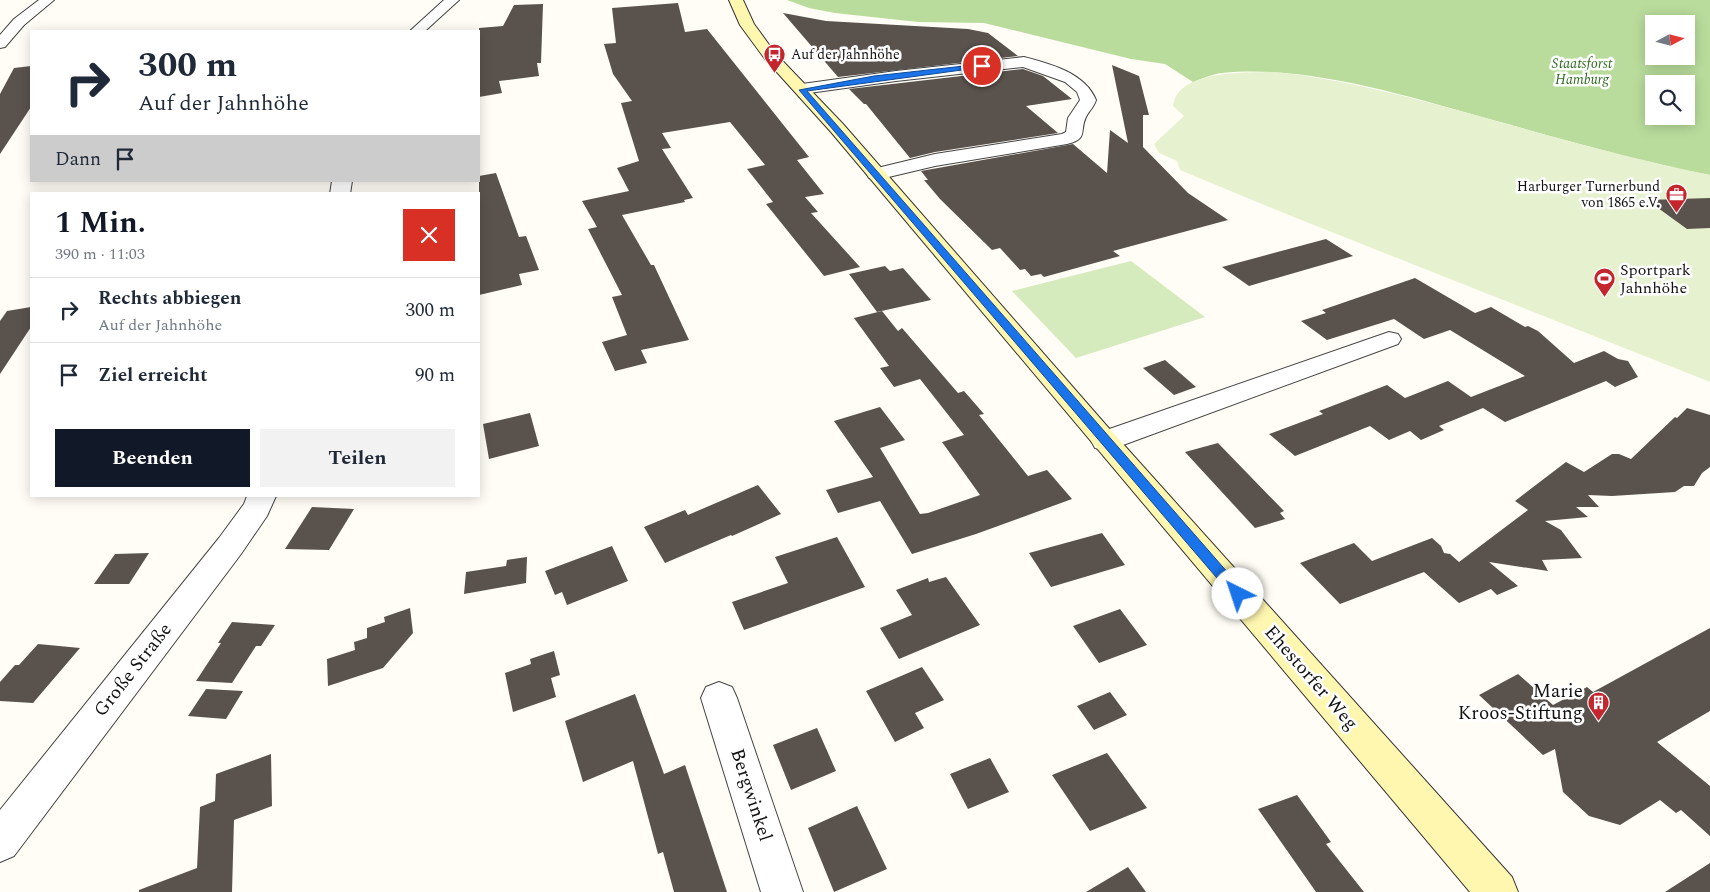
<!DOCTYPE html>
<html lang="de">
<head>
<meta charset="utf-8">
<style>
  :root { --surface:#fff; --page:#f2f2f3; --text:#1f2937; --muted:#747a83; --line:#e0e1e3; --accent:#111827 }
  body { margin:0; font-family:Spectral,serif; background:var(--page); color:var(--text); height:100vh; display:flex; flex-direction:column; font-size:19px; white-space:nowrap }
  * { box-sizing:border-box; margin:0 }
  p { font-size:16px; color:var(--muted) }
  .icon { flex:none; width:28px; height:28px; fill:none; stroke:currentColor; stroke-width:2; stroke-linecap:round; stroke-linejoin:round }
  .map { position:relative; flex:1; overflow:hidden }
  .drawer { position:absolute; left:30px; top:192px; width:450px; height:305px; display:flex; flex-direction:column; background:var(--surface); border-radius:0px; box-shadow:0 2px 12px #0003 }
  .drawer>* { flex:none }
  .guide { position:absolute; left:30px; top:30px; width:450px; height:152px; border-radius:0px; box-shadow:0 2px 12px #0003; background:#fff; color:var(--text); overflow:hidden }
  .needle { width:32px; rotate:83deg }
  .buttons { position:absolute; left:1645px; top:15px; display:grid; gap:10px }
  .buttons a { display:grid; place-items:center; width:50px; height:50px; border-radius:0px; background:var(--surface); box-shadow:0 2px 12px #0003; font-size:25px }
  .pin { position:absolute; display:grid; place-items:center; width:42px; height:42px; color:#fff; margin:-21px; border:2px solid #fff; border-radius:50%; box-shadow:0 1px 5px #0007 }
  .me { position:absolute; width:55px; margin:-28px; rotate:319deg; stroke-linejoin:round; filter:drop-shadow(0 0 4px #0008) }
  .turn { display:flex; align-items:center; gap:18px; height:105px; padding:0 25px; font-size:22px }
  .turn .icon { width:65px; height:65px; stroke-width:2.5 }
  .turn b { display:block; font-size:35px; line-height:42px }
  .then { display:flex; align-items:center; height:48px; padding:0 25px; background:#0003; gap:10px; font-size:19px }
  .round { display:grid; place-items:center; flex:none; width:52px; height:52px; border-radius:0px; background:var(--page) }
  .head { display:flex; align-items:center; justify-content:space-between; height:85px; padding:0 25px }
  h1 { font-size:30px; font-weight:700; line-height:38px; color:var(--accent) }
  .action { display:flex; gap:10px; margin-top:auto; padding:10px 25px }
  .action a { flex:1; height:58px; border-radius:0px; background:var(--accent); color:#fff; font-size:20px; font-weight:700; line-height:58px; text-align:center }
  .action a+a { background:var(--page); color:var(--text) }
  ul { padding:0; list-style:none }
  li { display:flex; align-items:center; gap:15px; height:65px; padding:0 25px; border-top:1px solid var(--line) }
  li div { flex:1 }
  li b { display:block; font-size:19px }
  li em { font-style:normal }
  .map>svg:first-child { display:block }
</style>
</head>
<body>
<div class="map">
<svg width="1710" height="892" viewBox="0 0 1710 892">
  <rect width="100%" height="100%" fill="#fffdf5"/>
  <polygon fill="#d5ebbd" points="1131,261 1205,317 1076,358 1012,291"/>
  <path fill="#b9dc9c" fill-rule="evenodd" d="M787 0H1710V175C1637 161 1565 140 1493 120 1410 97 1308 64 1222 73 1212 74 1202 79 1193 82L1165 64 1131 59 984 23 918 22 835 13 809 8ZM1654 24H1686V56H1654ZM1654 84H1686V116H1654Z"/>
  <path fill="#e6f2cf" d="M1275 72C1343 79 1409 97 1475 115 1553 137 1631 159 1710 175V382L1286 214 1180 170 1177 161 1159 153 1154 144 1184 116 1173 106C1178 69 1248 73 1275 72Z"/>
  <g fill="#5a524d">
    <polygon points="678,3 685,32 707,29 809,157 797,160 824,194 805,197 818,212 811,213 860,267 824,276 766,204 773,202 747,169 765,165 730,122 662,133 671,148 662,149 693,198 684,200 685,202 622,215 651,265 654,265 689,340 641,350 647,363 615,371 602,342 627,335 612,297 622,295 588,229 597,227 582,201 629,191 617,168 639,161 621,103 632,101 613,74 604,44 616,43 612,8"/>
    <polygon points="543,4 541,63 537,63 539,76 499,81 502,93 479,97 479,28 503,26 514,5"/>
    <polygon points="783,13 826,21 968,29 988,33 1018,56 838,77"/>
    <polygon points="1112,65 1139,76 1149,115 1143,115 1143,147 1188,193 1228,220 1113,251 1120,256 1044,277 1041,274 1031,276 1025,269 1020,270 1000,248 992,250 940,199 924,180 928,180 921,171 1073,144 1107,173 1110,130 1128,143"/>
    <polygon points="31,66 31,107 0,154 0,94 14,68"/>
    <polygon points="1023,69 1043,76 1072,99 1026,106 1058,133 935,152 910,158 866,104 864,104 849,89"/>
    <polygon points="496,173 519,237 526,236 539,270 519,274 522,285 479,295 479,176"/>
    <polygon points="1710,198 1710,228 1687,229 1647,200"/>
    <polygon points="1326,239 1353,256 1249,286 1222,267"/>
    <polygon points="885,266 890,271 903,268 931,300 877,312 849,274"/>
    <polygon points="1415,278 1475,313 1491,307 1525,327 1528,326 1538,331 1574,363 1604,351 1618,359 1628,361 1638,377 1615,387 1606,381 1505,422 1483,408 1439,426 1444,430 1421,440 1410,431 1389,440 1370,426 1295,456 1269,434 1323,414 1319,411 1387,385 1405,398 1448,381 1471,397 1525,376 1450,330 1424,339 1394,319 1327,340 1301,321 1326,313 1322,310"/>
    <polygon points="31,307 31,327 0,374 0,321 7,311"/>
    <polygon points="882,311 898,331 902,328 958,393 964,391 984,414 979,415 1028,476 1047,470 1072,499 976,534 912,554 880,501 838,513 826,490 873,477 834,421 880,407 905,440 880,448 920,514 928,513 980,495 942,442 964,435 920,379 894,387 880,368 889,366 854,318"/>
    <polygon points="1165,360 1196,387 1174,395 1143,368"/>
    <polygon points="1687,408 1710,415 1710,467 1702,473 1694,486 1684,486 1675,492 1612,496 1588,495 1599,507 1576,507 1588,517 1545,521 1561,530 1582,558 1542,560 1548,571 1489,562 1518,586 1497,595 1491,589 1459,603 1424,572 1340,604 1300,563 1354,543 1372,561 1432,538 1441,546 1444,553 1450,554 1459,562 1528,510 1515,501 1566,462 1584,472 1612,454 1619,454 1631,459 1675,417 1677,418"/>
    <polygon points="530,413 539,446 489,459 483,424"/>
    <polygon points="1218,443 1284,511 1280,513 1285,519 1255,528 1185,452"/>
    <polygon points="758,485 781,514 732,536 731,535 665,563 644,527 685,510 688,515"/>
    <polygon points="312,507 354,509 329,550 285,549"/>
    <polygon points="1102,533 1125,565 1051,587 1029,553"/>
    <polygon points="837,537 865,587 744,630 732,602 788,583 775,557"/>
    <polygon points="612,546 628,581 567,605 562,592 555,595 545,571"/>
    <polygon points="149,553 129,584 94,584 115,554"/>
    <polygon points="527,557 526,583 464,594 466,572 506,566 507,560"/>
    <polygon points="946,577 980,625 899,659 880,628 912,615 896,590 928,578 929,582"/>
    <polygon points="410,608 413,633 383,668 328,686 327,659 355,650 354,642 367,638 367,628 385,622 384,617"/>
    <polygon points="1120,609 1147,645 1099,663 1073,626"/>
    <polygon points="232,622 275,625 261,646 256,646 232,683 196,681 221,643 218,643"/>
    <polygon points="1710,628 1710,711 1657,742 1710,786 1710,836 1681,810 1676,813 1660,800 1620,825 1589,816 1563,792 1555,749 1543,755 1479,695 1518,674 1553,705 1587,687 1593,692"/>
    <polygon points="38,644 80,648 33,703 0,701 0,682 15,665 19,665"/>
    <polygon points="554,651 560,675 551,678 556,697 513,712 505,673 531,664 530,659"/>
    <polygon points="922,667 944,700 915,713 924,728 895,742 866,691"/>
    <polygon points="206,689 243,691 226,719 188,716"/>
    <polygon points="1110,692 1127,715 1094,730 1077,706"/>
    <polygon points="635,694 664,774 685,765 727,892 674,892 663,852 658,854 633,761 583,782 565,721"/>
    <polygon points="817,728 836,771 791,790 773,745"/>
    <polygon points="1107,753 1147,808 1090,831 1052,775"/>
    <polygon points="271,754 272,806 234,820 232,892 139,892 139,890 197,868 200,807 215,801 216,774"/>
    <polygon points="990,758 1009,792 968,809 950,774"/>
    <polygon points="1297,795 1331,842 1326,844 1364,892 1316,892 1258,809"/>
    <polygon points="857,806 887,869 834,892 808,828"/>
    <polygon points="1710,863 1710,892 1665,892"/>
    <polygon points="1128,867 1146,892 1086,892"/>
  </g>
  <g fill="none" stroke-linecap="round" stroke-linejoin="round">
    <defs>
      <g id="minor">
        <polygon points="444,0 459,0 425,31 410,31"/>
        <path d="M1024 57C1051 64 1085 73 1096 100 1094 107 1089 111 1086 117 1079 131 1089 139 1067 144L935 166 876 180 869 178 867 174 869 170 935 154 1062 134 1066 132 1068 118 1080 100 1077 92 1065 82 1023 67 896 81 802 94 796 92 794 89 796 86 802 84 896 71Z"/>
        <polygon points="332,181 352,181 350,194 330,194"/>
        <polygon points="1389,332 1398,334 1401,339 1398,344 1115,448 1105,450 1095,448 1091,441 1095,434"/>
        <polygon points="247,496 276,496 267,516 241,554 14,856 0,862 0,810 219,538 244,504"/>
        <polygon points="719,682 732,687 737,698 803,892 761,892 701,698 706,687"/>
      </g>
      <polygon id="tertiary" points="39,0 54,0 24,25 5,47 0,48 0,35 14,19"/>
      <polygon id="secondary" points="729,0 743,0 754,24 775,53 843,124 1106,425 1512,877 1518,892 1470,892 831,132 765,59 740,25"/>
    </defs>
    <use href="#minor" stroke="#444" stroke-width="2"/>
    <use href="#tertiary" stroke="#444" stroke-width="2"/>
    <use href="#secondary" stroke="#333" stroke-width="2"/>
    <use href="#minor" fill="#fff" fill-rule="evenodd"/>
    <use href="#tertiary" fill="#fff" fill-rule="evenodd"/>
    <use href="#secondary" fill="#fff6b0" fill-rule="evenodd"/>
  </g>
  <polygon fill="#1a73e8" stroke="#114b97" points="982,64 985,66 984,67 807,91 1243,590 1245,594 1243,598 1238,599 1234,598 799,90 874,76"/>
  <defs>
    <symbol id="bus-pin" viewBox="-11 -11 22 30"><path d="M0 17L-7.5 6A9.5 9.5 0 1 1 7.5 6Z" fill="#c4262e" stroke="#fff"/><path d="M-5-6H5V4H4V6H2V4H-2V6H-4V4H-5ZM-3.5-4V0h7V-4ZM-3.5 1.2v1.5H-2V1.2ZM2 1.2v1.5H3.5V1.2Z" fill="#fff"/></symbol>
    <symbol id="office-pin" viewBox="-11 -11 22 30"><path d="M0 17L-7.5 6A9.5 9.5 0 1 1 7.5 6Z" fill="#c4262e" stroke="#fff"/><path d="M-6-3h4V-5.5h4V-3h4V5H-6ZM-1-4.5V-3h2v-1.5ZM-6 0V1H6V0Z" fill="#fff"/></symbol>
    <symbol id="stadium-pin" viewBox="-11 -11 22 30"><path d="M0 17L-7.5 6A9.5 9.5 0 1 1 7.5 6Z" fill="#c4262e" stroke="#fff"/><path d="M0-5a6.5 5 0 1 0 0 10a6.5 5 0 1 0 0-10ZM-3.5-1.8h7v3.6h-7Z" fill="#fff"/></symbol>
    <symbol id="building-pin" viewBox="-11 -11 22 30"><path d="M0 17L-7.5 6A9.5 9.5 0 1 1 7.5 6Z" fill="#c4262e" stroke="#fff"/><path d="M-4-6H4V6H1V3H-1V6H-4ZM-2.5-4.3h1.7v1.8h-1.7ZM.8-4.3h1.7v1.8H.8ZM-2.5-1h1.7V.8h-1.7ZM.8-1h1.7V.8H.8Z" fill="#fff"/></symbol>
  </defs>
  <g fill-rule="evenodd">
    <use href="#bus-pin" x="762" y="42" width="25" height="34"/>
    <use href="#office-pin" x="1664" y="182" width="25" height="34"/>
    <use href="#stadium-pin" x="1592" y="266" width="25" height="34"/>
    <use href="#building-pin" x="1586" y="690" width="25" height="34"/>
  </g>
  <g text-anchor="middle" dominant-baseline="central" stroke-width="5" stroke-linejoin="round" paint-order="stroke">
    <g font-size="14" fill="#111" stroke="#fff" text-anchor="start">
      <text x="791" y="54">Auf der Jahnhöhe</text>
      <text x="1660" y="186" text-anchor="end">Harburger Turnerbund<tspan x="1660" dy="16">von 1865 e.V.</tspan></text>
    </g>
    <g font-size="14" font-style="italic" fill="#2f6b1f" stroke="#fff">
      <text x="1582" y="63">Staatsforst<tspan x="1582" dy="16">Hamburg</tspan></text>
    </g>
    <g font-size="16" fill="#111" stroke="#fff" text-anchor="start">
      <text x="1620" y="270">Sportpark<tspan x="1620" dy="18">Jahnhöhe</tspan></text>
    </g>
    <g font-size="19" fill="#111" stroke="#fff">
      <text transform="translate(133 670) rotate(-52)">Große Straße</text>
      <text transform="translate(1311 678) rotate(49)">Ehestorfer Weg</text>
      <text transform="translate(751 795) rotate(72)">Bergwinkel</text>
    </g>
    <g font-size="19" fill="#111" stroke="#fff" text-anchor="end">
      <text x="1583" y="691">Marie<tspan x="1583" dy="22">Kroos-Stiftung</tspan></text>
    </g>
  </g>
</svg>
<div class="buttons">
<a><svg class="needle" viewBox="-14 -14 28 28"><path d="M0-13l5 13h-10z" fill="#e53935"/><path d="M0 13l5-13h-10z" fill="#747a83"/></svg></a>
<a><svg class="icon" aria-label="search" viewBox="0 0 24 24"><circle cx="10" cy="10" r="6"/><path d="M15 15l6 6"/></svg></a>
</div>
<div class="pin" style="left:982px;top:66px;background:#d93025"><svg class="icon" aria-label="arrive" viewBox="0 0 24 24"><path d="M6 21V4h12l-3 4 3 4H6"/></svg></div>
<svg class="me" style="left:1238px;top:594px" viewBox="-20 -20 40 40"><circle r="19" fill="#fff"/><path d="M0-13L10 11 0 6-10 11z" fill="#1a73e8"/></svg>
<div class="guide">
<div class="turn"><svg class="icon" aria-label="right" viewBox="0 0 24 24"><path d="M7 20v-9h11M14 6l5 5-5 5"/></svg><div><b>300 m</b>Auf der Jahnhöhe</div></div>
<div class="then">Dann<svg class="icon" aria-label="arrive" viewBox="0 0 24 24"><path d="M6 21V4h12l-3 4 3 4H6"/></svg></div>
</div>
<section class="drawer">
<div class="head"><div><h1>1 Min.</h1><p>390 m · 11:03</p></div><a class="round" style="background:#d93025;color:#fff"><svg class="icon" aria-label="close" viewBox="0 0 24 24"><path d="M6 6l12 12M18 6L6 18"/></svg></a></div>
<ul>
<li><svg class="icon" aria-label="right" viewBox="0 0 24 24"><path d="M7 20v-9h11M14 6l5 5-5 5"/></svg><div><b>Rechts abbiegen</b><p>Auf der Jahnhöhe</p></div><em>300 m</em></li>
<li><svg class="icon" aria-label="arrive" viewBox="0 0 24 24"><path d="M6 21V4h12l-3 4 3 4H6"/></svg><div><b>Ziel erreicht</b></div><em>90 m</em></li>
</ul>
<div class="action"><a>Beenden</a><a>Teilen</a></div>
</section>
</div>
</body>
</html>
